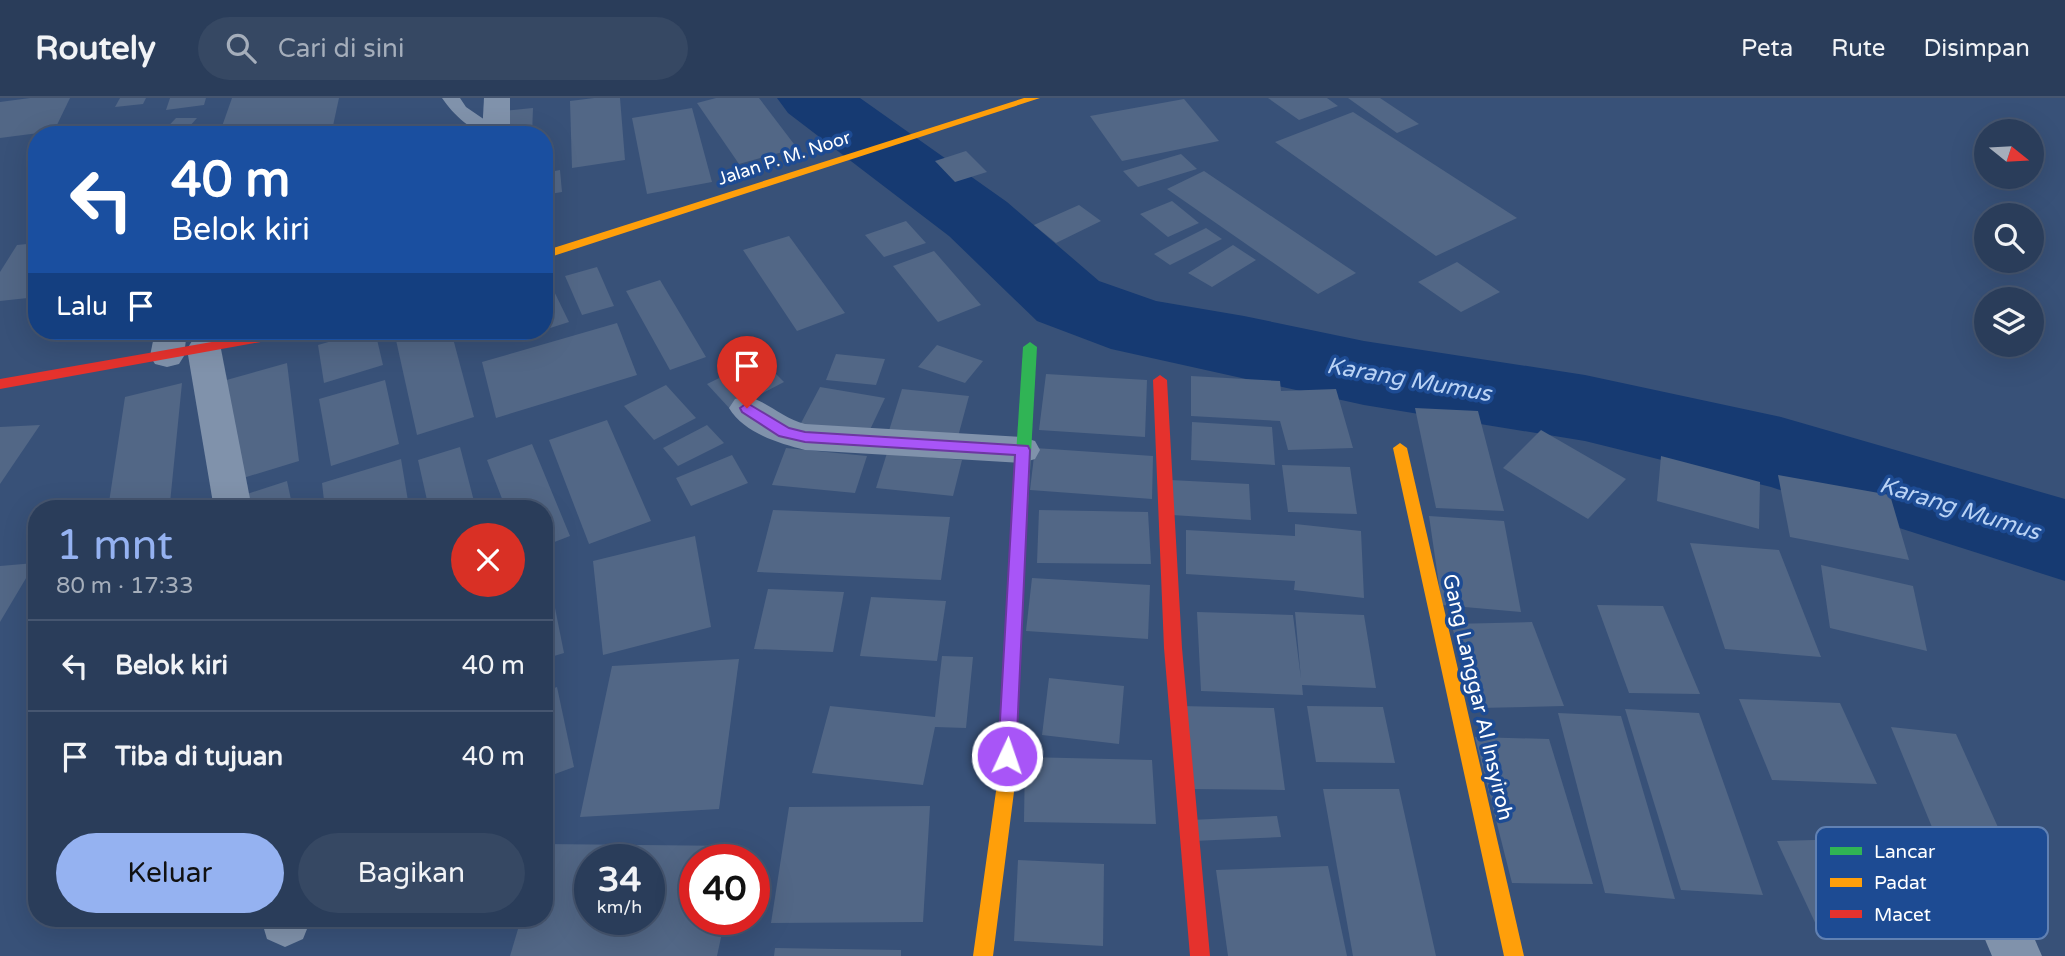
<!DOCTYPE html>
<html lang="id">
<head>
<meta charset="utf-8">
<style>
  :root { --surface:#2a3d5a; --page:#364863; --text:#f1f3f6; --muted:#a5aebb; --line:#465670; --accent:#95b2f1 }
  body { margin:0; font-family:"Varela Round",sans-serif; background:var(--page); color:var(--text); height:100vh; display:flex; flex-direction:column; font-size:26px; white-space:nowrap }
  * { box-sizing:border-box; margin:0 }
  p { font-size:23px; color:var(--muted) }
  .icon { flex:none; width:38px; height:38px; fill:none; stroke:currentColor; stroke-width:2; stroke-linecap:round; stroke-linejoin:round }
  .map { position:relative; flex:1; overflow:hidden }
  .panel { position:absolute; left:28px; top:402px; width:525px; height:427px; display:flex; flex-direction:column; background:var(--surface); border-radius:28px; box-shadow:0 7px 28px #0002,0 0 0 2px var(--line) }
  .panel>* { flex:none }
  .guide { position:absolute; left:28px; top:28px; width:525px; height:214px; border-radius:28px; box-shadow:0 7px 28px #0002,0 0 0 2px var(--line); background:#1a4fa0; color:#fff; overflow:hidden }
  .needle { width:46px; rotate:108deg }
  .controls { position:absolute; left:1974px; top:21px; display:grid; gap:14px }
  .controls a { display:grid; place-items:center; width:70px; height:70px; border-radius:50%; background:var(--surface); box-shadow:0 7px 28px #0002,0 0 0 2px var(--line); font-size:35px }
  .speed { position:absolute; left:574px; top:746px; display:flex; gap:14px; font-size:35px; font-weight:700; text-align:center }
  .speed>* { display:grid; place-content:center; width:91px; height:91px; border-radius:50%; background:var(--surface); box-shadow:0 7px 28px #0002,0 0 0 2px var(--line); line-height:1 }
  .speed small { font-size:18px; font-weight:400 }
  .speed .limit { border:10px solid #d22; background:#fff; color:#111 }
  .pin { position:absolute; display:grid; place-items:center; width:60px; height:60px; color:#fff; margin:-72px -30px; border-radius:50% 50% 50% 0; rotate:-45deg; box-shadow:0 0 7px #0007 }
  .pin .icon { rotate:45deg }
  .me { position:absolute; width:77px; margin:-38px; rotate:3deg; stroke-linejoin:round; filter:drop-shadow(0 0 5px #0008) }
  .turn { display:flex; align-items:center; gap:24px; height:147px; padding:0 28px; font-size:32px }
  .turn .icon { width:91px; height:91px; stroke-width:2.5 }
  .turn b { display:block; font-size:49px; line-height:60px }
  .then { display:flex; align-items:center; height:66px; padding:0 28px; background:#0003; gap:14px; font-size:26px }
  .round { display:grid; place-items:center; flex:none; width:74px; height:74px; border-radius:37px; background:var(--page) }
  .head { display:flex; align-items:center; justify-content:space-between; height:119px; padding:0 28px }
  h1 { font-size:42px; font-weight:600; line-height:52px; color:var(--accent) }
  .action { display:flex; gap:14px; margin-top:auto; padding:14px 28px }
  .action a { flex:1; height:80px; border-radius:42px; background:var(--accent); color:#111; font-size:28px; font-weight:600; line-height:80px; text-align:center }
  .action a+a { background:var(--page); color:var(--text) }
  ul { padding:0; list-style:none }
  li { display:flex; align-items:center; gap:21px; height:91px; padding:0 28px; border-top:2px solid var(--line) }
  li div { flex:1 }
  li b { display:block; font-size:26px }
  li em { font-style:normal }
  header { display:flex; align-items:center; gap:42px; box-sizing:border-box; height:98px; padding:0 35px; background:var(--surface); border-bottom:2px solid var(--line) }
  header strong { font-size:33px }
  nav { display:flex; gap:38px; margin-inline-start:auto; font-size:24px }
  .search { width:490px; height:63px; background:var(--page); display:flex; align-items:center; gap:18px; box-sizing:border-box; padding:0 24px; border-radius:38px; color:var(--muted); font-size:26px }
  .map>svg:first-child { display:block }
</style>
</head>
<body>
<header>
<strong>Routely</strong>
<div class="search"><svg class="icon" aria-label="search" viewBox="0 0 24 24"><circle cx="10" cy="10" r="6"/><path d="M15 15l6 6"/></svg>Cari di sini</div>
<nav><a>Peta</a><a>Rute</a><a>Disimpan</a></nav>
</header>
<div class="map">
<svg width="2065" height="858" viewBox="0 0 2065 858">
  <rect width="100%" height="100%" fill="#385178"/>
  <g fill="none" stroke-linecap="round" stroke-linejoin="round">
    <path fill="#163a72" fill-rule="evenodd" d="M 777,0 L 860,0 L 1007,104 L 1099,183 L 1156,203 L 1244,218 L 1364,243 L 1585,277 L 1781,319 L 2065,401 L 2065,483 L 1771,389 L 1585,343 L 1364,307 L 1111,251 L 1037,223 L 949,138 L 788,15 Z"/>
  </g>
  <g fill="#526786" fill-rule="evenodd">
    <path d="M 30,0 L 70,0 L 54,33 L 0,40 L 0,4 Z"/>
    <path d="M 120,0 L 146,0 L 143,6 L 115,9 Z"/>
    <path d="M 170,0 L 206,0 L 204,7 L 166,12 Z"/>
    <path d="M 232,0 L 339,0 L 331,37 L 219,37 Z"/>
    <path d="M 594,0 L 620,0 L 625,62 L 572,70 L 570,3 Z"/>
    <path d="M 716,0 L 759,0 L 797,50 L 739,66 L 697,5 Z"/>
    <path d="M 1268,0 L 1327,0 L 1338,8 L 1299,22 Z"/>
    <path d="M 1348,0 L 1380,0 L 1419,26 L 1397,35 Z"/>
    <path d="M 1184,1 L 1219,43 L 1122,63 L 1090,18 Z"/>
    <path d="M 533,10 L 532,37 L 503,37 L 504,13 Z"/>
    <path d="M 692,10 L 712,84 L 647,96 L 632,20 Z"/>
    <path d="M 1353,14 L 1517,120 L 1436,158 L 1275,44 Z"/>
    <path d="M 176,20 L 197,20 L 182,37 L 160,37 Z"/>
    <path d="M 966,53 L 987,74 L 955,84 L 935,63 Z"/>
    <path d="M 1181,56 L 1197,71 L 1138,89 L 1123,73 Z"/>
    <path d="M 560,72 L 562,94 L 544,97 L 544,75 Z"/>
    <path d="M 1204,73 L 1356,175 L 1318,196 L 1167,91 Z"/>
    <path d="M 1172,103 L 1199,125 L 1168,139 L 1140,116 Z"/>
    <path d="M 1079,107 L 1101,123 L 1056,145 L 1034,127 Z"/>
    <path d="M 906,123 L 926,145 L 884,159 L 865,137 Z"/>
    <path d="M 1206,130 L 1222,141 L 1170,167 L 1154,156 Z"/>
    <path d="M 789,138 L 845,215 L 797,233 L 743,152 Z"/>
    <path d="M 37,145 L 37,199 L 0,203 L 0,174 L 17,147 Z"/>
    <path d="M 1233,147 L 1256,162 L 1212,189 L 1188,175 Z"/>
    <path d="M 934,153 L 981,207 L 938,224 L 893,168 Z"/>
    <path d="M 1457,164 L 1500,194 L 1461,214 L 1418,184 Z"/>
    <path d="M 597,169 L 614,208 L 582,217 L 565,178 Z"/>
    <path d="M 660,182 L 706,259 L 670,272 L 626,193 Z"/>
    <path d="M 549,183 L 569,224 L 544,232 L 544,184 Z"/>
    <path d="M 617,225 L 637,277 L 496,320 L 482,264 Z"/>
    <path d="M 367,233 L 375,233 L 383,267 L 324,285 L 318,247 Z"/>
    <path d="M 394,233 L 451,233 L 474,319 L 417,337 Z"/>
    <path d="M 513,233 L 541,233 L 516,241 Z"/>
    <path d="M 937,247 L 983,263 L 965,285 L 918,269 Z"/>
    <path d="M 836,256 L 885,261 L 876,287 L 826,282 Z"/>
    <path d="M 760,260 L 784,284 L 731,312 L 707,286 Z"/>
    <path d="M 287,265 L 299,363 L 230,384 L 223,283 Z"/>
    <path d="M 1046,276 L 1147,282 L 1145,339 L 1039,332 Z"/>
    <path d="M 1191,278 L 1280,283 L 1281,293 L 1336,291 L 1353,350 L 1288,352 L 1280,323 L 1191,318 Z"/>
    <path d="M 385,282 L 399,346 L 331,368 L 319,301 Z"/>
    <path d="M 182,285 L 170,405 L 148,411 L 108,411 L 125,299 Z"/>
    <path d="M 666,287 L 696,320 L 654,342 L 624,308 Z"/>
    <path d="M 820,289 L 885,300 L 867,338 L 800,327 Z"/>
    <path d="M 902,291 L 969,298 L 956,346 L 887,339 Z"/>
    <path d="M 1415,310 L 1478,313 L 1504,413 L 1436,410 Z"/>
    <path d="M 607,322 L 651,423 L 589,446 L 549,342 Z"/>
    <path d="M 1192,324 L 1272,329 L 1275,367 L 1191,362 Z"/>
    <path d="M 40,327 L 0,386 L 0,329 Z"/>
    <path d="M 707,327 L 724,345 L 678,368 L 663,350 Z"/>
    <path d="M 1541,332 L 1626,381 L 1588,421 L 1503,370 Z"/>
    <path d="M 532,346 L 570,438 L 544,448 L 544,411 L 506,411 L 487,362 Z"/>
    <path d="M 460,349 L 476,411 L 429,411 L 418,362 Z"/>
    <path d="M 786,350 L 867,358 L 855,395 L 772,387 Z"/>
    <path d="M 1035,350 L 1153,358 L 1152,401 L 1030,392 Z"/>
    <path d="M 887,355 L 962,362 L 953,398 L 876,390 Z"/>
    <path d="M 732,357 L 748,385 L 691,408 L 676,380 Z"/>
    <path d="M 1661,358 L 1760,384 L 1759,431 L 1657,403 Z"/>
    <path d="M 401,361 L 408,403 L 380,411 L 325,411 L 322,385 Z"/>
    <path d="M 1282,367 L 1350,369 L 1357,416 L 1288,414 Z"/>
    <path d="M 1778,377 L 1890,397 L 1909,462 L 1790,439 Z"/>
    <path d="M 1170,382 L 1249,386 L 1251,422 L 1172,417 Z"/>
    <path d="M 287,383 L 293,411 L 250,411 L 247,396 Z"/>
    <path d="M 773,412 L 950,419 L 941,482 L 757,474 Z"/>
    <path d="M 1039,412 L 1148,414 L 1151,466 L 1037,465 Z"/>
    <path d="M 1429,418 L 1504,423 L 1521,514 L 1442,507 Z"/>
    <path d="M 1295,426 L 1361,433 L 1364,500 L 1294,492 L 1295,483 L 1186,476 L 1186,432 L 1295,438 Z"/>
    <path d="M 695,438 L 711,529 L 603,557 L 593,463 Z"/>
    <path d="M 1690,445 L 1779,452 L 1821,559 L 1725,551 Z"/>
    <path d="M 35,465 L 0,524 L 0,468 Z"/>
    <path d="M 544,465 L 546,465 L 564,555 L 544,561 Z"/>
    <path d="M 1821,467 L 1913,488 L 1927,553 L 1830,530 Z"/>
    <path d="M 1032,480 L 1150,487 L 1148,541 L 1026,533 Z"/>
    <path d="M 768,491 L 844,494 L 833,554 L 754,551 Z"/>
    <path d="M 871,499 L 946,503 L 937,563 L 860,558 Z"/>
    <path d="M 1597,507 L 1663,508 L 1700,596 L 1629,595 Z"/>
    <path d="M 1197,514 L 1293,517 L 1301,581 L 1295,514 L 1364,517 L 1376,590 L 1302,587 L 1303,597 L 1201,593 Z"/>
    <path d="M 1532,524 L 1564,608 L 1478,610 L 1451,526 Z"/>
    <path d="M 942,558 L 973,559 L 966,630 L 935,629 L 923,687 L 812,675 L 830,608 L 935,619 Z"/>
    <path d="M 739,561 L 719,711 L 580,719 L 612,568 Z"/>
    <path d="M 1049,580 L 1124,588 L 1119,646 L 1042,637 Z"/>
    <path d="M 557,589 L 574,669 L 544,680 L 544,594 Z"/>
    <path d="M 1739,601 L 1840,605 L 1877,686 L 1772,682 Z"/>
    <path d="M 1180,608 L 1274,610 L 1285,692 L 1187,691 Z"/>
    <path d="M 1307,608 L 1383,609 L 1395,665 L 1316,664 Z"/>
    <path d="M 1625,611 L 1699,615 L 1763,797 L 1681,792 Z"/>
    <path d="M 1558,615 L 1621,618 L 1675,801 L 1605,795 Z"/>
    <path d="M 1891,629 L 1956,636 L 2033,807 L 1961,800 Z"/>
    <path d="M 1475,639 L 1549,641 L 1593,786 L 1512,785 Z"/>
    <path d="M 1025,659 L 1152,662 L 1156,726 L 1024,724 Z"/>
    <path d="M 1323,691 L 1399,691 L 1436,858 L 1353,858 Z"/>
    <path d="M 930,708 L 923,824 L 771,825 L 789,709 Z"/>
    <path d="M 1277,718 L 1281,739 L 1193,743 L 1190,722 Z"/>
    <path d="M 1885,740 L 1934,830 L 1819,833 L 1777,743 Z"/>
    <path d="M 544,746 L 739,748 L 736,761 L 695,761 L 695,821 L 725,821 L 717,858 L 510,858 L 521,821 L 544,821 ZM 590,761 L 649,761 L 649,821 L 590,821 Z"/>
    <path d="M 1018,762 L 1104,766 L 1103,848 L 1014,843 Z"/>
    <path d="M 1328,768 L 1347,858 L 1228,858 L 1216,772 Z"/>
    <path d="M 775,850 L 901,852 L 901,858 L 774,858 Z"/>
  </g>
  <g fill="none" stroke-linecap="round" stroke-linejoin="round">
    <path fill="#8092ab" fill-rule="evenodd" d="M 442,0 L 460,0 L 466,9 L 504,35 C 480,43 455,19 442,0 Z"/>
    <g fill="#8092ab" fill-rule="evenodd">
      <path d="M 484,0 L 510,0 L 510,37 L 482,37 Z"/>
      <path d="M 155,233 L 187,233 L 184,258 L 179,266 L 167,269 L 155,266 L 150,258 Z"/>
      <path d="M 204,240 L 216,243 L 221,251 L 252,411 L 214,411 L 187,251 L 192,243 Z"/>
      <path d="M 747,298 C 768,304 784,321 805,326 L 1022,339 L 1035,343 L 1040,352 L 1035,361 L 1022,365 L 805,352 C 778,345 744,335 729,310 L 735,301 Z"/>
      <path d="M 1998,789 L 2015,796 L 2042,858 L 1992,858 L 1973,813 L 1981,796 Z"/>
      <path d="M 261,821 L 311,821 L 303,841 L 285,849 L 267,841 Z"/>
    </g>
    <path fill="#30b455" fill-rule="evenodd" d="M 1030,244 L 1037,249 L 1024,479 L 1022,484 L 1010,484 L 1008,479 L 1023,249 Z"/>
    <g fill="#ff9f0a" fill-rule="evenodd">
      <path d="M 1024,0 L 1040,0 L 544,161 L 544,153 Z"/>
      <path d="M 1400,345 L 1407,350 L 1524,858 L 1504,858 L 1393,350 Z"/>
      <path d="M 1016,473 L 1022,474 L 1024,479 L 1015,686 L 993,858 L 973,858 L 997,686 L 1008,479 L 1010,474 Z"/>
    </g>
    <g fill="#e5322d" fill-rule="evenodd">
      <path d="M 275,233 L 306,233 L 299,237 L 0,291 L 0,281 Z"/>
      <path d="M 1160,277 L 1167,282 L 1182,550 L 1210,858 L 1190,858 L 1164,550 L 1153,282 Z"/>
    </g>
  </g>
  <path fill="#a855f7" stroke="#6d37a1" stroke-width="2" d="M 747,305 L 789,330 L 805,334 L 1028,348 L 1030,352 L 1016,658 L 1014,664 L 1007,667 L 1001,664 L 998,658 L 1015,357 L 805,344 L 779,338 L 742,314 L 740,310 Z"/>
  <g text-anchor="middle" stroke-width="7" stroke-linejoin="round" paint-order="stroke">
    <g font-size="18" fill="#fff" stroke="#1d4b93">
      <text transform="translate(784 60) rotate(-18)" y="6">Jalan P. M. Noor</text>
    </g>
    <g font-size="21" fill="#fff" stroke="#1d4b93">
      <text transform="translate(1478 599) rotate(77)" y="7">Gang Langgar Al Insyiroh</text>
    </g>
    <g font-size="23" font-style="italic" fill="#bad3f5" stroke="#1d4b93">
      <text transform="translate(1409 281) rotate(10)" y="8">Karang Mumus</text>
      <text transform="translate(1960 410) rotate(17)" y="8">Karang Mumus</text>
    </g>
  </g>
  <rect x="1816" y="729" width="232" height="112" rx="10" fill="#1d4b93" stroke="#6181b3" stroke-width="2"/>
  <rect x="1830" y="749" width="32" height="8" fill="#30b455"/>
  <rect x="1830" y="780" width="32" height="9" fill="#ff9f0a"/>
  <rect x="1830" y="812" width="32" height="8" fill="#e5322d"/>
  <g font-size="19" fill="#fff">
    <text x="1874" y="760">Lancar</text>
    <text x="1874" y="791">Padat</text>
    <text x="1874" y="823">Macet</text>
  </g>
</svg>
<div class="controls">
<a><svg class="needle" viewBox="-14 -14 28 28"><path d="M0-13l5 13h-10z" fill="#e53935"/><path d="M0 13l5-13h-10z" fill="#a5aebb"/></svg></a>
<a><svg class="icon" aria-label="search" viewBox="0 0 24 24"><circle cx="10" cy="10" r="6"/><path d="M15 15l6 6"/></svg></a>
<a><svg class="icon" aria-label="layers" viewBox="0 0 24 24"><path d="M12 4l9 5-9 5-9-5zM3 14l9 5 9-5"/></svg></a>
</div>
<div class="speed"><div>34<small>km/h</small></div><div class="limit">40</div></div>
<div class="pin" style="left:747px;top:310px;background:#d93025"><svg class="icon" aria-label="arrive" viewBox="0 0 24 24"><path d="M6 21V4h12l-3 4 3 4H6"/></svg></div>
<svg class="me" style="left:1007px;top:658px" viewBox="-20 -20 40 40"><circle r="17" fill="#a855f7" stroke="#fff" stroke-width="3"/><path d="M0-11L8 9 0 5-8 9z" fill="#fff"/></svg>
<div class="guide">
<div class="turn"><svg class="icon" aria-label="left" viewBox="0 0 24 24"><path d="M17 20v-9H6M10 6l-5 5 5 5"/></svg><div><b>40 m</b>Belok kiri</div></div>
<div class="then">Lalu<svg class="icon" aria-label="arrive" viewBox="0 0 24 24"><path d="M6 21V4h12l-3 4 3 4H6"/></svg></div>
</div>
<section class="panel">
<div class="head"><div><h1>1 mnt</h1><p>80 m · 17:33</p></div><a class="round" style="background:#d93025;color:#fff"><svg class="icon" aria-label="close" viewBox="0 0 24 24"><path d="M6 6l12 12M18 6L6 18"/></svg></a></div>
<ul>
<li><svg class="icon" aria-label="left" viewBox="0 0 24 24"><path d="M17 20v-9H6M10 6l-5 5 5 5"/></svg><div><b>Belok kiri</b></div><em>40 m</em></li>
<li><svg class="icon" aria-label="arrive" viewBox="0 0 24 24"><path d="M6 21V4h12l-3 4 3 4H6"/></svg><div><b>Tiba di tujuan</b></div><em>40 m</em></li>
</ul>
<div class="action"><a>Keluar</a><a>Bagikan</a></div>
</section>
</div>
</body>
</html>
